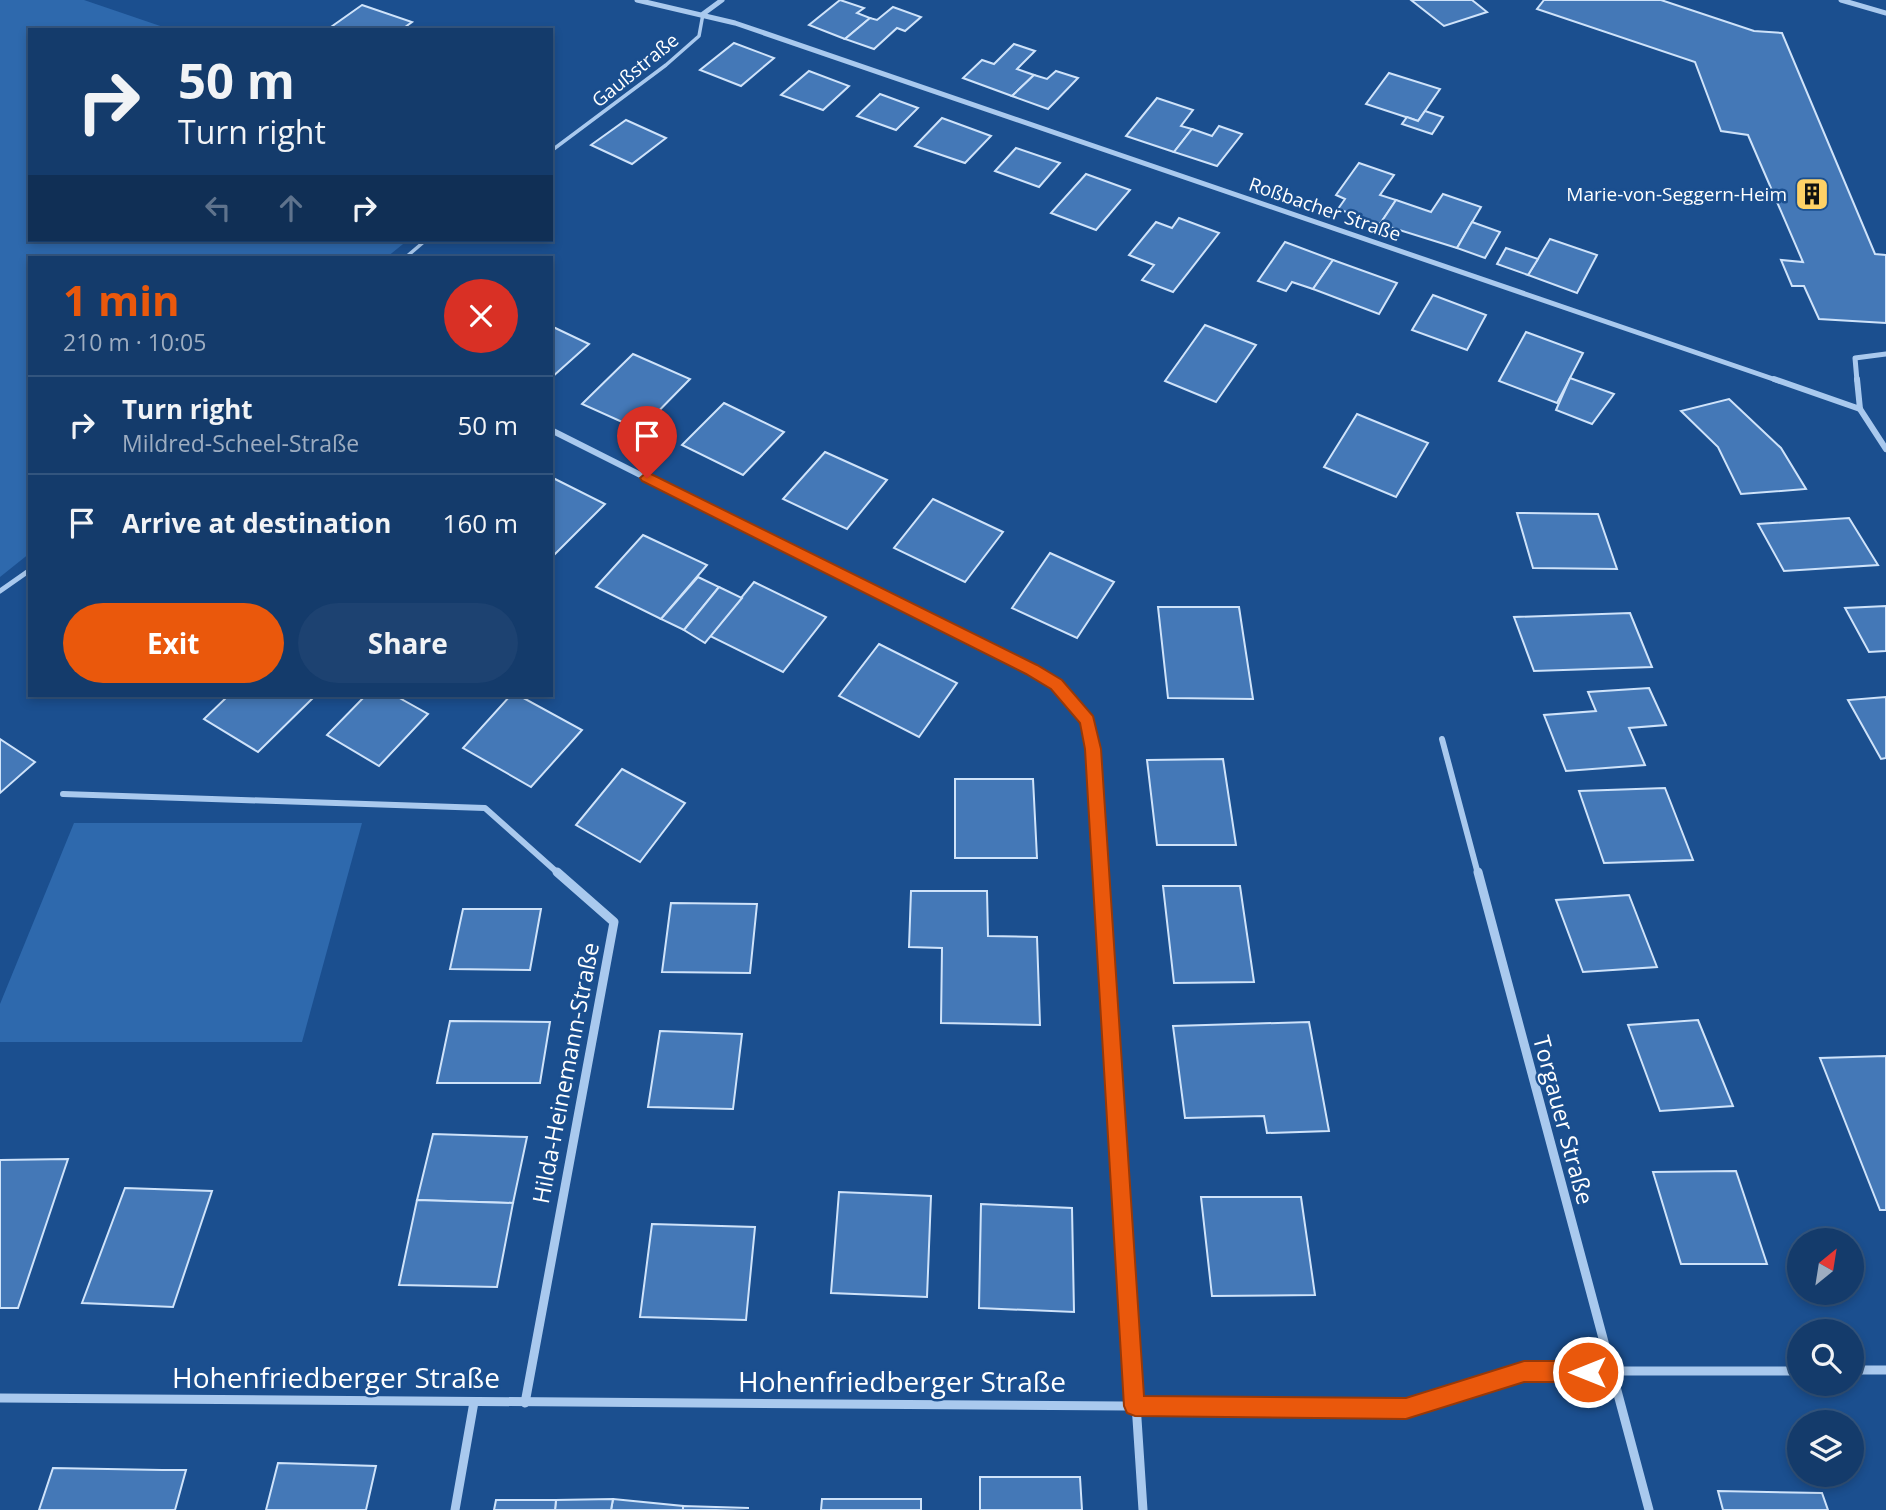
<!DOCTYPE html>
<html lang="en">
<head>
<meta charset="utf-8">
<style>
  :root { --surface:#143b6b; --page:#1d4271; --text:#f1f3f6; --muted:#9dadc1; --line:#33557e; --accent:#ea580c }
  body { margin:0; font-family:"Open Sans",sans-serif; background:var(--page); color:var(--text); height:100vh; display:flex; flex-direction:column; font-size:26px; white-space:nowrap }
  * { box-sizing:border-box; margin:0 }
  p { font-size:23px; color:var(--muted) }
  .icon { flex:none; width:38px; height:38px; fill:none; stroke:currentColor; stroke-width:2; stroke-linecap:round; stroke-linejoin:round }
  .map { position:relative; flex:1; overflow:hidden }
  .side { position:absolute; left:28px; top:256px; width:525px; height:441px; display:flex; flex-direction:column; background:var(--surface); border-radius:0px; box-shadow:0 4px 10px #0003,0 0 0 2px var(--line) }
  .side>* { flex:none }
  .guide { position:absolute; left:28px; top:28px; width:525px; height:214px; border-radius:0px; box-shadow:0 4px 10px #0003,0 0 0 2px var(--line); background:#143b6b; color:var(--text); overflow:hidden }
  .needle { width:46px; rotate:30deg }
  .fabs { position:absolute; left:1787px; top:1228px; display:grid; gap:14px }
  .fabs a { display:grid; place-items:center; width:77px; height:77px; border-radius:50%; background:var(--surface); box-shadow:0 4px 10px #0003,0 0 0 2px var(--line); font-size:35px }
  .pin { position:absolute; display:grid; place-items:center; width:60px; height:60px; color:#fff; margin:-72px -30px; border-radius:50% 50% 50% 0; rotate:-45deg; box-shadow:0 0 7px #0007 }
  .pin .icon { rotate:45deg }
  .me { position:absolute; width:77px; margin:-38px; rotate:270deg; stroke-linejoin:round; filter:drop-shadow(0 0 5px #0008) }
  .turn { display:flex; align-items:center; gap:24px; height:147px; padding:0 35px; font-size:32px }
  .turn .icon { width:91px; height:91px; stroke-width:2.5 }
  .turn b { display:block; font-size:49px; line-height:60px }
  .lanes { display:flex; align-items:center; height:66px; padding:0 35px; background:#0003; justify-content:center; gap:35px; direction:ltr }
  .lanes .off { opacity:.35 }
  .round { display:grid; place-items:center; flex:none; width:74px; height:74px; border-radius:37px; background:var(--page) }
  .headline { display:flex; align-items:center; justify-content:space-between; height:119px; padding:0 35px }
  h1 { font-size:42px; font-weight:700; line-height:52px; color:var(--accent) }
  .action { display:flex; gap:14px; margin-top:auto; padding:14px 35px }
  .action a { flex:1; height:80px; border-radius:42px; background:var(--accent); color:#fff; font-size:28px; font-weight:700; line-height:80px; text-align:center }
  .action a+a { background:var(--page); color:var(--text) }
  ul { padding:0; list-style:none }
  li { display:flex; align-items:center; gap:21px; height:98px; padding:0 35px; border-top:2px solid var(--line) }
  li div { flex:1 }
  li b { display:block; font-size:26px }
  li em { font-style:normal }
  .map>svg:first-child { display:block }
</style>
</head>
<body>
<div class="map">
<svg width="1886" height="1510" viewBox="0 0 1886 1510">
  <rect width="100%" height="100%" fill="#1b4f8f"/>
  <g fill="#2e69ad">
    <path d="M 0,0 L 84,0 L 172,30 L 30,30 L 30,240 L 408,240 L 387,257 L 30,257 L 30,553 L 0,577 Z"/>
    <path d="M 74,823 L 362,823 L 302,1042 L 0,1042 L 0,1004 Z"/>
  </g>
  <g fill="#4478b7" stroke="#cfe3fa" stroke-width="2">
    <path d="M 840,0 L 864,8 L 857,13 L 870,18 L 845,39 L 809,25 Z"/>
    <path d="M 1411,0 L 1472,0 L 1487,12 L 1444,26 Z"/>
    <path d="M 1544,0 L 1661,0 L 1754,31 L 1782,33 L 1875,254 L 1886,255 L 1886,323 L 1819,319 L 1804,286 L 1792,286 L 1781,260 L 1803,262 L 1748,135 L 1721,131 L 1695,62 L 1537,9 Z"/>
    <path d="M 362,5 L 412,22 L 401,30 L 339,30 L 331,27 Z"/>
    <path d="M 893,7 L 921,17 L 905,31 L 897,28 L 874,49 L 845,39 L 870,18 L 877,20 Z"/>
    <path d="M 734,43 L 774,58 L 741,86 L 700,70 Z"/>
    <path d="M 1014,44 L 1035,51 L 1017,69 L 1034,75 L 1012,96 L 963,78 L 982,60 L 994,64 Z"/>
    <path d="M 809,71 L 849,86 L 823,110 L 781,95 Z"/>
    <path d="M 1056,71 L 1078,78 L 1048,109 L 1012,96 L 1034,75 L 1047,79 Z"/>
    <path d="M 1389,73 L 1440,89 L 1418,121 L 1366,104 Z"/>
    <path d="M 880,94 L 918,108 L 896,130 L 857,116 Z"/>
    <path d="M 1157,98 L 1193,110 L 1181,126 L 1192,129 L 1174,152 L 1126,136 Z"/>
    <path d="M 1425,111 L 1443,117 L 1432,134 L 1402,124 L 1407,117 L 1418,121 Z"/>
    <path d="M 942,118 L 991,136 L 965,163 L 915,146 Z"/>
    <path d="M 626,120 L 666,138 L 632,164 L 591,145 Z"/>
    <path d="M 1219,126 L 1242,134 L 1217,166 L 1174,152 L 1192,129 L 1212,136 Z"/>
    <path d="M 1016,148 L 1060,163 L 1039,187 L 995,171 Z"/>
    <path d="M 1359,163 L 1394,175 L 1380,195 L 1396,200 L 1380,224 L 1338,209 L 1345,199 L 1336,195 Z"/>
    <path d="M 1086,174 L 1130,190 L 1096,230 L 1051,213 Z"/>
    <path d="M 1443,194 L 1481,207 L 1457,248 L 1380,224 L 1396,200 L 1431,212 Z"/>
    <path d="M 1179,218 L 1219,233 L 1173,292 L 1142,280 L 1154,265 L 1129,255 L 1156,222 L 1172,228 Z"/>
    <path d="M 1472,222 L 1500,232 L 1485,258 L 1457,248 Z"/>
    <path d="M 1550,239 L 1597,255 L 1577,293 L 1528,275 Z"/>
    <path d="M 1285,242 L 1333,260 L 1313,289 L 1292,282 L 1286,291 L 1258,281 Z"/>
    <path d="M 1506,248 L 1538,259 L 1528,275 L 1497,264 Z"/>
    <path d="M 1333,260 L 1397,283 L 1379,314 L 1313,289 Z"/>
    <path d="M 1433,295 L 1486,315 L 1467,350 L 1412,330 Z"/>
    <path d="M 1205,325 L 1256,345 L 1216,402 L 1165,381 Z"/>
    <path d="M 551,326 L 589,344 L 551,378 Z"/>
    <path d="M 1526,332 L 1583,353 L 1557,403 L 1499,381 Z"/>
    <path d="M 633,354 L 690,379 L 640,430 L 582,404 Z"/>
    <path d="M 1570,378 L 1614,394 L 1592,424 L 1556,410 Z"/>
    <path d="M 1729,399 L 1781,448 L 1806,489 L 1741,494 L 1718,447 L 1681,411 Z"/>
    <path d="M 724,403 L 784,432 L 743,475 L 682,445 Z"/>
    <path d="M 1357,414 L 1428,443 L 1396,497 L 1324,467 Z"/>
    <path d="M 825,452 L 887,480 L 847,529 L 783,499 Z"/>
    <path d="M 551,477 L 605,504 L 552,557 L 551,557 Z"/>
    <path d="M 933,499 L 1003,532 L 965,582 L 894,548 Z"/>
    <path d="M 1517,513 L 1598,514 L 1617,569 L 1533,568 Z"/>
    <path d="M 1849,518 L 1878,565 L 1784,571 L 1758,524 Z"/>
    <path d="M 643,535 L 707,565 L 661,619 L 596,587 Z"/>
    <path d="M 1050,553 L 1114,582 L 1077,638 L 1012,608 Z"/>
    <path d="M 698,577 L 719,587 L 684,630 L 661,619 Z"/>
    <path d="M 754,582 L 826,617 L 783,672 L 710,636 Z"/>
    <path d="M 719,587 L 742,598 L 705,643 L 684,630 Z"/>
    <path d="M 1886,606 L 1886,651 L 1869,652 L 1845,608 Z"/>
    <path d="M 1158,607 L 1239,607 L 1253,699 L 1168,698 Z"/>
    <path d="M 1630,613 L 1652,667 L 1534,671 L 1514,617 Z"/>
    <path d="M 879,644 L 957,683 L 919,737 L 839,696 Z"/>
    <path d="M 1649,688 L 1666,725 L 1629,728 L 1645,765 L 1566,771 L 1544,715 L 1596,711 L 1588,692 Z"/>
    <path d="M 229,695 L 316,695 L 258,752 L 204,719 Z"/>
    <path d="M 366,695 L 394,695 L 428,714 L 379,766 L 327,735 Z"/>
    <path d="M 511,695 L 518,695 L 582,730 L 531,787 L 463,748 Z"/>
    <path d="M 1886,697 L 1886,758 L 1881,759 L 1848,700 Z"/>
    <path d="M 0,739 L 35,762 L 0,793 Z"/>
    <path d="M 1223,759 L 1236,845 L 1157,845 L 1147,760 Z"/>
    <path d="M 622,769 L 685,803 L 640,862 L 576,825 Z"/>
    <path d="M 955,779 L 1033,779 L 1037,858 L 955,858 Z"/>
    <path d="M 1665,788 L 1693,860 L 1604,863 L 1579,791 Z"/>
    <path d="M 1163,886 L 1240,886 L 1254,982 L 1174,983 Z"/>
    <path d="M 911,891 L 987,891 L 988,936 L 1037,937 L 1040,1025 L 941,1023 L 942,948 L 909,947 Z"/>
    <path d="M 1629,895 L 1657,967 L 1583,972 L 1556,900 Z"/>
    <path d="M 671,903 L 757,904 L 750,973 L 662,972 Z"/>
    <path d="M 463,909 L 541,909 L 530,970 L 450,969 Z"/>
    <path d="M 1698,1020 L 1733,1106 L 1660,1111 L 1628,1025 Z"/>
    <path d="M 450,1021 L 550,1022 L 540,1083 L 437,1083 Z"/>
    <path d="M 1309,1022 L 1329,1131 L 1267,1133 L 1264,1116 L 1185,1118 L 1173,1026 Z"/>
    <path d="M 660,1031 L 742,1034 L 733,1109 L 648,1107 Z"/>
    <path d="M 1886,1056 L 1886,1210 L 1880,1210 L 1820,1058 Z"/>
    <path d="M 433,1134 L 527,1137 L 513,1203 L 417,1200 Z"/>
    <path d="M 68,1159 L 18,1308 L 0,1308 L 0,1160 Z"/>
    <path d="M 1736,1171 L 1767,1264 L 1681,1264 L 1653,1172 Z"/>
    <path d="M 125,1188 L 212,1191 L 173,1307 L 82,1303 Z"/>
    <path d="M 839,1192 L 931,1196 L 927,1297 L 831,1293 Z"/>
    <path d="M 1201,1197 L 1301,1197 L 1315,1295 L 1212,1296 Z"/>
    <path d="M 417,1200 L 513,1203 L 497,1287 L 399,1285 Z"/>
    <path d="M 981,1204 L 1072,1208 L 1074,1312 L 979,1308 Z"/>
    <path d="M 652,1224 L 755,1227 L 746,1320 L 640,1317 Z"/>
    <path d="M 278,1463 L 376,1466 L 366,1510 L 266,1510 Z"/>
    <path d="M 53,1468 L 162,1470 L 186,1470 L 175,1510 L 39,1510 Z"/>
    <path d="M 980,1477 L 1080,1477 L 1082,1510 L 980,1510 Z"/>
    <path d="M 1718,1491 L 1822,1493 L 1828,1510 L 1723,1510 Z"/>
    <path d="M 613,1499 L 683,1506 L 683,1510 L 611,1510 Z"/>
    <path d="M 613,1499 L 611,1510 L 555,1510 L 556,1500 Z"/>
    <path d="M 822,1499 L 921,1499 L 921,1510 L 821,1510 Z"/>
    <path d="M 496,1500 L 556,1500 L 555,1510 L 494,1510 Z"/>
    <path d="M 683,1506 L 749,1508 L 683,1510 Z"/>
  </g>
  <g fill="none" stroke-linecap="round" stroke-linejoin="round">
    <g stroke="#a9c9ee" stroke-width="3.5">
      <path d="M 551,151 L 666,65 L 699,36 L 703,14"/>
      <path d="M 406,257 L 426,240"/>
    </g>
    <path stroke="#a9c9ee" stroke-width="5" d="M 0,591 L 30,570"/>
    <g stroke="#a9c9ee" stroke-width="5">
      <path d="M 637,0 L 735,23 L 1779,381"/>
      <path d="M 1841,0 L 1886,13"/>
      <path d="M 703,14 L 722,0"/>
      <path d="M 1857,381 L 1855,358 L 1886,354"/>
    </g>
    <g stroke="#a9c9ee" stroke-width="6">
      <path d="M 1774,379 L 1860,409 L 1857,379"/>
      <path d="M 1860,409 L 1886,449"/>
      <path d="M 551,430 L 1056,684 L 1087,721 L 1093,749 L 1101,874"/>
      <path d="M 1442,739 L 1478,874"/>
      <path d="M 63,794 L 485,808 L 559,874"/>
    </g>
    <g stroke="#a9c9ee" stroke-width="9">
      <path d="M 1101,872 L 1143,1510"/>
      <path d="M 1478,872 L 1649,1510"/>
      <path d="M 1852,1370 L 1886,1370"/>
      <path d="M 0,1398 L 1406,1408 L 1523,1371 L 1799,1371"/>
      <path d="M 525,1403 L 614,922 L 557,872"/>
      <path d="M 455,1510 L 474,1402"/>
    </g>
  </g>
  <path fill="#ea580c" stroke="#983908" stroke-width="2" d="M 647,472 L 1037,665 L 1062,680 L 1093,716 L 1101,749 L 1144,1396 L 1406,1398 L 1524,1361 L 1588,1361 L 1596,1364 L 1599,1372 L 1596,1379 L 1588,1382 L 1524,1382 L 1406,1419 L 1135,1416 L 1127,1413 L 1124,1406 L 1085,749 L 1080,723 L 1051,689 L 1026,674 L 642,481 L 640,478 Z"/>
  <defs>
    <g id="building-square" transform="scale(1.75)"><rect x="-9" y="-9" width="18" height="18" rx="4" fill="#ffd166" stroke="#1b4f8f"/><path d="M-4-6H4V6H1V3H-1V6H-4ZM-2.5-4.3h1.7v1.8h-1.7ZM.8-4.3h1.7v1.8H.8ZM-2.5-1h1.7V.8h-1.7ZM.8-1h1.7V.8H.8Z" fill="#111"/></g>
  </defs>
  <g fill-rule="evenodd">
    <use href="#building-square" x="1812" y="194"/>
  </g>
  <g text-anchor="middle" stroke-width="5" stroke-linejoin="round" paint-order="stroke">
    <g font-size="19" fill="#fff" stroke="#1b4f8f">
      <text transform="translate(635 70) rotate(-39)" y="7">Gaußstraße</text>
      <text transform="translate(1325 209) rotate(19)" y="7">Roßbacher Straße</text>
    </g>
    <g font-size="19" fill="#fff" stroke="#1b4f8f" text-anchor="end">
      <text x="1787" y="201">Marie-von-Seggern-Heim</text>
    </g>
    <g font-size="23" fill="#fff" stroke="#1b4f8f">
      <text transform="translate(566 1073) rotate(-79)" y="8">Hilda-Heinemann-Straße</text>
      <text transform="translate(1563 1120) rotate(75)" y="8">Torgauer Straße</text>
    </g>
    <g font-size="28" fill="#fff" stroke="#1b4f8f">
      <text x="336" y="1388">Hohenfriedberger Straße</text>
      <text x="902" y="1392">Hohenfriedberger Straße</text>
    </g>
  </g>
</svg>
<div class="fabs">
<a><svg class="needle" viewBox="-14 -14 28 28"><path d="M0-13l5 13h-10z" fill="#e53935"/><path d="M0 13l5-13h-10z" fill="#9dadc1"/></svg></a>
<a><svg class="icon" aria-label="search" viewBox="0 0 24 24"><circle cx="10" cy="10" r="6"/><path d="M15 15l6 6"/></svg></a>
<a><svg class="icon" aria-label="layers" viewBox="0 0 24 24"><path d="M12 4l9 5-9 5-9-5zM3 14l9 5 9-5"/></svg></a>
</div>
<div class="pin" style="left:647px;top:478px;background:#d93025"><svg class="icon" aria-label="arrive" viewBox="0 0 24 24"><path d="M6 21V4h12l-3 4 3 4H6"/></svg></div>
<svg class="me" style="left:1588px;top:1372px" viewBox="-20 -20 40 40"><circle r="17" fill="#ea580c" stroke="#fff" stroke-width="3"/><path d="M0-11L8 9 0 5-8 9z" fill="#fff"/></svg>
<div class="guide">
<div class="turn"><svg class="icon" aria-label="right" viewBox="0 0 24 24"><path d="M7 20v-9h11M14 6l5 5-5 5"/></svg><div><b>50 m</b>Turn right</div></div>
<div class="lanes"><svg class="icon off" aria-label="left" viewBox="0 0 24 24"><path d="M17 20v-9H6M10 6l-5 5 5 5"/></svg><svg class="icon off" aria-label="ahead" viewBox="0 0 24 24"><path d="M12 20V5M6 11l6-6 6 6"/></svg><svg class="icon" aria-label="right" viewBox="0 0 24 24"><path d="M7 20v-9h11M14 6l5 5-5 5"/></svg></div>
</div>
<section class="side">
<div class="headline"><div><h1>1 min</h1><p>210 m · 10:05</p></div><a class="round" style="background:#d93025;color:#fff"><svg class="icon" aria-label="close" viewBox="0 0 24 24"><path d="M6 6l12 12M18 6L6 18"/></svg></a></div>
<ul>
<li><svg class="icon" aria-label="right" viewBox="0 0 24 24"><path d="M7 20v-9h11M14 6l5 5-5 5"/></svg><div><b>Turn right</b><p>Mildred-Scheel-Straße</p></div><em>50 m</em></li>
<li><svg class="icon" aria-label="arrive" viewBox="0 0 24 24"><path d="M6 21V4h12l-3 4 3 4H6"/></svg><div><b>Arrive at destination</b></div><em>160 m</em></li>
</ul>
<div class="action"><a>Exit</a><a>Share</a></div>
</section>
</div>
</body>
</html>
